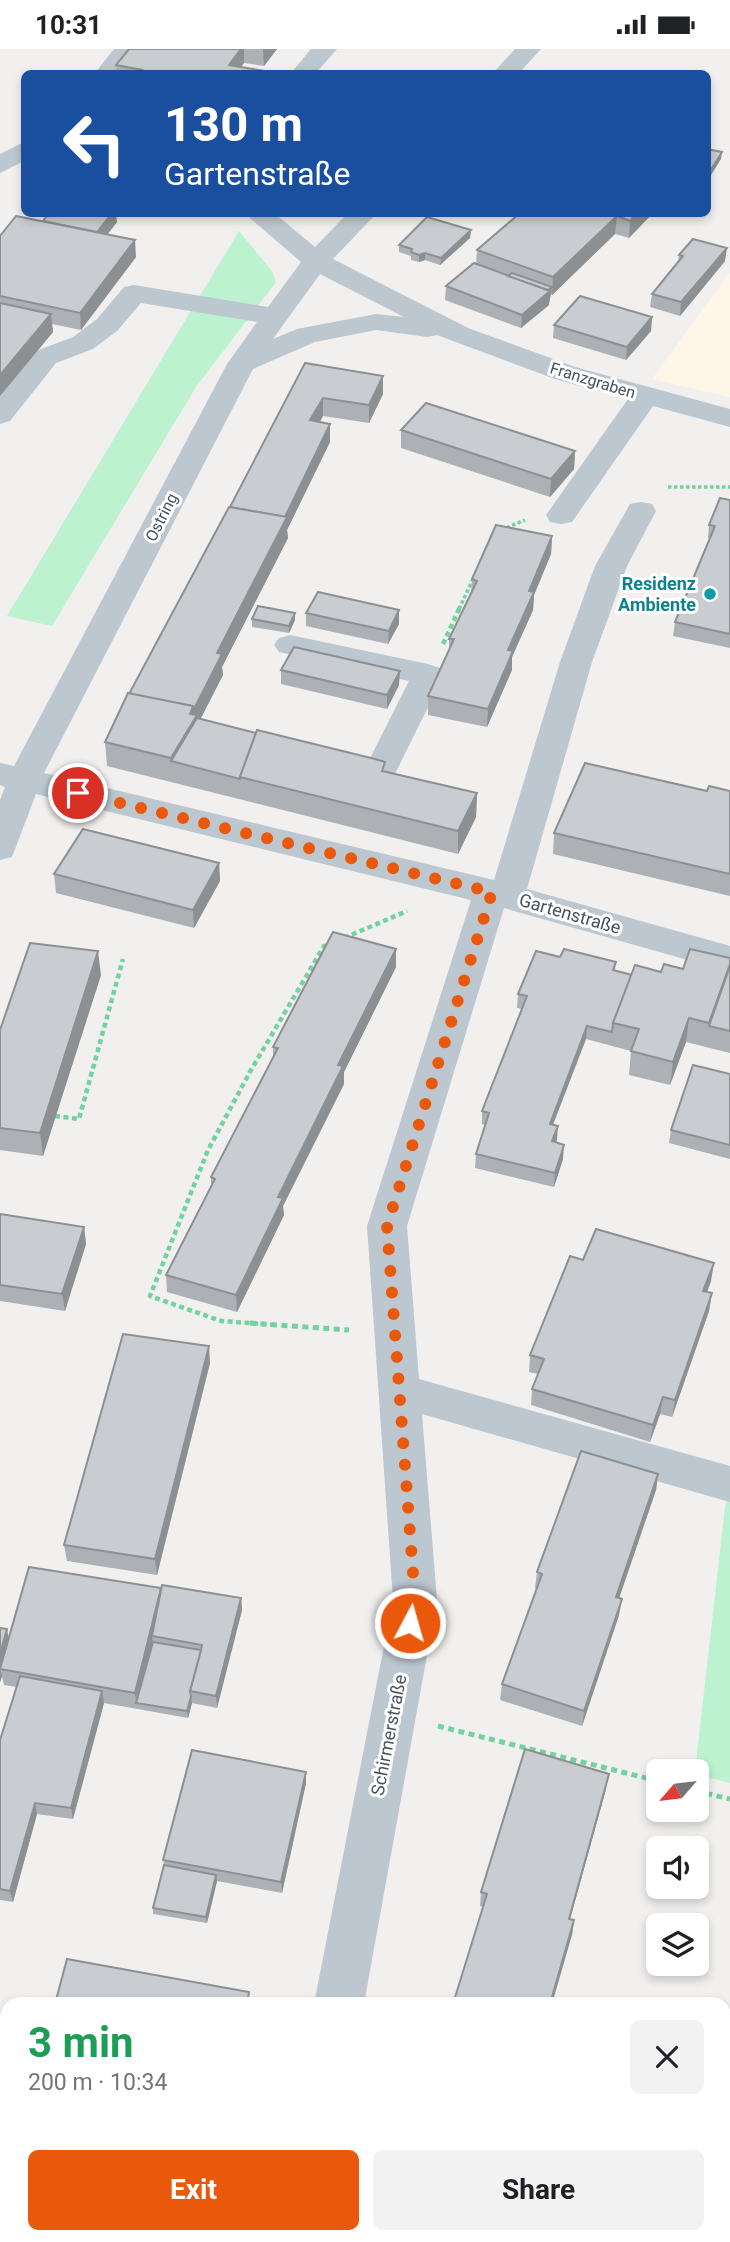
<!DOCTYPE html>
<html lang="en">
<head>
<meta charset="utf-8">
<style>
  :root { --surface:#fff; --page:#f2f2f2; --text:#202124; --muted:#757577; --accent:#ea580c }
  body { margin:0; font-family:Roboto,sans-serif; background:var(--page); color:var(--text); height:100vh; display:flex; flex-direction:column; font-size:26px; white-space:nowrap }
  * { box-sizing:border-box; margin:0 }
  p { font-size:23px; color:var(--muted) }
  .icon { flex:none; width:38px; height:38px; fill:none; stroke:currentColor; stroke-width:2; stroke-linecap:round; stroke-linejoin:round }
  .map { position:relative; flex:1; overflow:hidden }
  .sheet { position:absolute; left:0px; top:1948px; width:732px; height:247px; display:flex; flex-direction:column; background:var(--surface); border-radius:21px 21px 0 0; box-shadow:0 4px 10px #0003 }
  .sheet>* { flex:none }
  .top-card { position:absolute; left:21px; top:21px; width:690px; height:147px; border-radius:10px; box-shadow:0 4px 10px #0003; background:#1a4fa0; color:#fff; overflow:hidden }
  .needle { width:46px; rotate:242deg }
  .tools { position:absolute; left:646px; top:1710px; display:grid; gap:14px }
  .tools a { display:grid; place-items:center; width:63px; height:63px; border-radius:10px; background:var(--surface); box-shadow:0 4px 10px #0003; font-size:35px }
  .pin { position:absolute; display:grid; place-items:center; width:60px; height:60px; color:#fff; margin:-30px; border:4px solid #fff; border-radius:50%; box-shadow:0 2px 7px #0007 }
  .me { position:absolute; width:77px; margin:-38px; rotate:6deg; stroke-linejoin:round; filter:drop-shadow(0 0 5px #0008) }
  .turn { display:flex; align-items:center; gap:24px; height:147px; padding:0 28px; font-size:32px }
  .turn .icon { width:91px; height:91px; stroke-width:2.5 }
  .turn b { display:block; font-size:49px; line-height:60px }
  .round { display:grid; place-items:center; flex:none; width:74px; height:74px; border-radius:10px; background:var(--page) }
  .head { display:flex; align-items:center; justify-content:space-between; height:119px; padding:0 28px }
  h1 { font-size:42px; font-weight:700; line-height:52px; color:#1e9e55 }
  .action { display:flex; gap:14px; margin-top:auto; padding:14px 28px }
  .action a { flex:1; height:80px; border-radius:10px; background:var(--accent); color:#fff; font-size:28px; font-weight:700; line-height:80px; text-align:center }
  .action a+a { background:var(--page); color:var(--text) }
  .status { display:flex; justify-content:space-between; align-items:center; height:49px; padding:0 35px; background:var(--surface); direction:ltr }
  .status svg { height:19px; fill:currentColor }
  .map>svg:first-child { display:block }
</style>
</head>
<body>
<div class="status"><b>10:31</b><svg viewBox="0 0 49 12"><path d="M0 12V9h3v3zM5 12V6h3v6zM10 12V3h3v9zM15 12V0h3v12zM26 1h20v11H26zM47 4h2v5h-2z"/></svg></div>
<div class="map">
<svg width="730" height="2193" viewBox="0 0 730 2193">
  <rect width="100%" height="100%" fill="#f2efef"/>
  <path fill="#fdf6e8" d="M 730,223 L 730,348 L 652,330 Z"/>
  <g fill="#bcf2cf">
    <path d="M 239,182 L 272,222 L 276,233 L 196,338 L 52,577 L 7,567 Z"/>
    <path d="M 726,1450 L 730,1451 L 730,1734 L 697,1726 L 695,1722 Z"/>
  </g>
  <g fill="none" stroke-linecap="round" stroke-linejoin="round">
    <g stroke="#72d2a0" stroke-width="3.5" stroke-dasharray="3.5 2.5" stroke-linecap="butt">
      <path d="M 668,438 L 730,438"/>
      <path d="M 501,481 L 525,471"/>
      <path d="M 459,560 L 473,530"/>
    </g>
    <g stroke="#72d2a0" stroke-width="4.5" stroke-dasharray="5 3.5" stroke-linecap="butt">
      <path d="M 443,595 L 460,558"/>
      <path d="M 344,889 L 407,862"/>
      <path d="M 55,1067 L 79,1070 L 123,910"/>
      <path d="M 275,1276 L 221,1272 L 150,1247 L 208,1101 L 251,1021 L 324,897 L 330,895"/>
    </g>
    <g stroke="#72d2a0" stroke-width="5" stroke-dasharray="6 4.5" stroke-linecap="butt">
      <path d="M 250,1274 L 349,1281"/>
      <path d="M 438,1677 L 658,1732"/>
      <path d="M 696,1742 L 730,1750"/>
    </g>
    <g fill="#bcc7cf" fill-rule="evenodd">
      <path d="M 114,0 L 139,0 L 120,24 L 95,24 Z"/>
      <path d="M 311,0 L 337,0 L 316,24 L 291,24 Z"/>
      <path d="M 515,0 L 541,0 L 519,24 L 493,24 Z"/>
      <path d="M 24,93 L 24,112 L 0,124 L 0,105 Z"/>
      <path d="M 244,164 L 274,164 L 315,198 L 348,164 L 377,164 L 333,210 L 468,279 L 575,318 L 730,360 L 730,378 L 653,357 L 572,473 L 561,475 L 550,473 L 546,466 L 628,350 L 555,330 L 437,286 L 427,288 L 376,281 L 315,293 L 253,320 L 44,724 L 494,831 L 560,613 L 595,517 L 630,455 L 641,453 L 652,455 L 656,462 L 627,517 L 592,613 L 527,840 L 730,897 L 730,923 L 504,859 L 407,1177 L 419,1330 L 730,1417 L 730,1453 L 422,1365 L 437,1551 L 364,1955 L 314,1955 L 393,1551 L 367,1177 L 471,851 L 36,745 L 12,808 L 0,811 L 0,751 L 5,738 L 0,736 L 0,714 L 14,717 L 227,315 L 257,273 L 141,254 L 117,282 L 93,300 L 56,314 L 10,372 L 0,375 L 0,347 L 36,302 L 73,288 L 97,270 L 124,238 L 134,236 L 268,258 L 301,213 ZM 320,225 L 404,268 L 376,265 L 297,280 L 273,290 Z"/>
      <path d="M 290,586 L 428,615 L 440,619 L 444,626 L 387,741 L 375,744 L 363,741 L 358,733 L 409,632 L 279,603 L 274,596 L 279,589 Z"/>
      <path d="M 270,2188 L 322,2188 L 321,2193 L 269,2193 Z"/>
    </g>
  </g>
  <g fill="#adb0b5">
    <path d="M 129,0 L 277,0 L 264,17 L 244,14 L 241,18 L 270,23 L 270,24 L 117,24 L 116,16 Z"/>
    <path d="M 520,164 L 653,164 L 629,189 L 615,185 L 552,246 L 551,246 L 549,247 L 549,256 L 521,279 L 445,251 L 446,237 L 476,215 L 477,201 Z"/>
    <path d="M 43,172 L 117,173 L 108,185 L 136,208 L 81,281 L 52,275 L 53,283 L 0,347 L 0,187 Z"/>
    <path d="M 471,181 L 470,189 L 440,216 L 425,211 L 419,213 L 411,211 L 411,207 L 399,203 L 399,196 Z"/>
    <path d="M 679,206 L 725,212 L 680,267 L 650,258 L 652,245 L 678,213 Z"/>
    <path d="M 652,268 L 651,282 L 626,311 L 553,289 L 554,276 Z"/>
    <path d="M 305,314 L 383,327 L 383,345 L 369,374 L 323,367 L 320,373 L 330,393 L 287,481 L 288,489 L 222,618 L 223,626 L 200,670 L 385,722 L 477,744 L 476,768 L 458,805 L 107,717 L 105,693 L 129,645 L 230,458 Z"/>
    <path d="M 401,381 L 575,402 L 574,420 L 550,448 L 401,399 Z"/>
    <path d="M 730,451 L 730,599 L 673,587 L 675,573 L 710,490 L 708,489 L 709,476 Z"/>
    <path d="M 552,487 L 551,505 L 534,546 L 533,561 L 512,608 L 512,621 L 487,678 L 428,666 L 428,647 L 449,603 L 449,590 L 471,544 L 472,530 Z"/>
    <path d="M 399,561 L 399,575 L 388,595 L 306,577 L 306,564 Z"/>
    <path d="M 295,564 L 295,571 L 289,584 L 252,578 L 252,570 Z"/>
    <path d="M 281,621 L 399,636 L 387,660 L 281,635 Z"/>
    <path d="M 707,742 L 730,742 L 730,847 L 553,805 L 554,784 Z"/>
    <path d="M 219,814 L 220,832 L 194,879 L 56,844 L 54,825 Z"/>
    <path d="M 396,900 L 396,918 L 344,1023 L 344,1035 L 283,1157 L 284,1166 L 237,1263 L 167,1243 L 166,1226 L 211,1136 L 211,1128 L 273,1009 L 273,998 Z"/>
    <path d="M 560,908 L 616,913 L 615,922 L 632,926 L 683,920 L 730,909 L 730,1004 L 686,993 L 670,1036 L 629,1026 L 631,1002 L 586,990 L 553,1076 L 558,1077 L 555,1094 L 563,1110 L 554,1138 L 475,1119 L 476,1105 L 485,1076 L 482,1075 L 482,1062 L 522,960 L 517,959 L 518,945 Z"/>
    <path d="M 101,926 L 43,1107 L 0,1101 L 0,981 Z"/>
    <path d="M 730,1025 L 730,1110 L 669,1094 L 671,1081 Z"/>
    <path d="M 0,1165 L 84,1178 L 86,1195 L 65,1262 L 0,1252 Z"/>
    <path d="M 583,1211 L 711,1232 L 707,1243 L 712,1244 L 709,1262 L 672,1368 L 660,1365 L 650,1393 L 531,1356 L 532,1340 L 538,1325 L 529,1323 L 530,1306 Z"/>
    <path d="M 210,1314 L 157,1526 L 67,1512 L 64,1496 Z"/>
    <path d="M 658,1425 L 656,1441 L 619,1549 L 619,1566 L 582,1677 L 500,1651 L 502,1635 L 537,1540 L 535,1539 L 537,1523 Z"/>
    <path d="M 161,1539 L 241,1549 L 242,1561 L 217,1659 L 192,1654 L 188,1669 L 104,1654 L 73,1770 L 37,1765 L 13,1853 L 0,1851 L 0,1691 L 16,1638 L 4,1636 L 2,1627 L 0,1633 L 0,1579 L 9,1589 Z"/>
    <path d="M 306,1734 L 282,1844 L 217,1832 L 207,1874 L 153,1865 L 153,1859 L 164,1816 L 163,1811 Z"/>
    <path d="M 606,1740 L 570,1870 L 574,1871 L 572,1886 L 480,1857 L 481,1843 Z"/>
  </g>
  <g fill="#8d9093">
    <path d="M 241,0 L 244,0 L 244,14 L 236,24 L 229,16 Z"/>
    <path d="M 263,0 L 277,0 L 264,17 Z"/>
    <path d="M 722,103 L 721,110 L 708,131 L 709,124 Z"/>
    <path d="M 112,164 L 116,164 L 117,173 L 97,198 L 96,185 Z"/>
    <path d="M 637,164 L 653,164 L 629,189 L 630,172 Z"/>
    <path d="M 617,167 L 615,185 L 552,246 L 553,228 Z"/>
    <path d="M 471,181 L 470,189 L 440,216 L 441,209 Z"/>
    <path d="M 135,191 L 136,208 L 81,281 L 80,264 Z"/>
    <path d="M 727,199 L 725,212 L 680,267 L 681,253 Z"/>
    <path d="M 425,204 L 425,211 L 419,213 L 419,206 Z"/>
    <path d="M 552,238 L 549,256 L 521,279 L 522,266 Z"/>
    <path d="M 51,265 L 53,283 L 0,347 L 0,326 Z"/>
    <path d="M 652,268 L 651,282 L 626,311 L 627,298 Z"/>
    <path d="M 383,327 L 383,345 L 369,374 L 369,356 Z"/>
    <path d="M 323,349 L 323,367 L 310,389 L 310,371 Z"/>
    <path d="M 330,375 L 330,393 L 287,481 L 288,489 L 222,618 L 223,626 L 198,675 L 171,712 L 171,709 L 190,665 L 217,604 Z"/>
    <path d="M 575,402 L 574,420 L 550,448 L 551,430 Z"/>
    <path d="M 552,487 L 551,505 L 534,546 L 533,561 L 512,608 L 512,621 L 487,678 L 488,660 L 529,542 Z"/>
    <path d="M 399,561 L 399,575 L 388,595 L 389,582 Z"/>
    <path d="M 295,564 L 295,571 L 289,584 L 289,577 Z"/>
    <path d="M 400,622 L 399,636 L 387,660 L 387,646 Z"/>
    <path d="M 477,744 L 476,768 L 458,805 L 458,782 Z"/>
    <path d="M 219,814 L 220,832 L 194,879 L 193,861 Z"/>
    <path d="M 396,900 L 396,918 L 344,1023 L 344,1035 L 283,1157 L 284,1166 L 237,1263 L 236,1246 L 278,1148 L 338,1016 Z"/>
    <path d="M 98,902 L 101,926 L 43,1107 L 40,1084 Z"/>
    <path d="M 689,969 L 686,993 L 670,1036 L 673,1013 Z"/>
    <path d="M 587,977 L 586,990 L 548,1088 L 550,1075 Z"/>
    <path d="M 558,1077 L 557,1091 L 551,1106 L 552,1092 Z"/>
    <path d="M 564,1096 L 563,1110 L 554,1138 L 555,1124 Z"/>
    <path d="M 84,1178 L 86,1195 L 65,1262 L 62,1245 Z"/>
    <path d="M 714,1214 L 711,1232 L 701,1259 L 703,1242 Z"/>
    <path d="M 712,1244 L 709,1262 L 672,1368 L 675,1351 Z"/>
    <path d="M 209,1297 L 210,1314 L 157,1526 L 155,1510 Z"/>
    <path d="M 663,1348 L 660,1365 L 650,1393 L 653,1376 Z"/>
    <path d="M 658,1425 L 656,1441 L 614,1564 L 616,1548 Z"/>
    <path d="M 161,1539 L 152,1587 L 153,1595 L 136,1654 L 135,1644 Z"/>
    <path d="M 241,1549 L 242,1561 L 217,1659 L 216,1647 Z"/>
    <path d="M 622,1550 L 619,1566 L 582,1677 L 584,1662 Z"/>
    <path d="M 7,1580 L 10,1596 L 0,1620 L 2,1627 L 0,1633 L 0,1605 Z"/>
    <path d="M 102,1642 L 104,1654 L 73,1770 L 71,1759 Z"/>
    <path d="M 191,1648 L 192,1654 L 188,1669 L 187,1662 Z"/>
    <path d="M 306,1723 L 306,1734 L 282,1844 L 281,1833 Z"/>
    <path d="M 609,1725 L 606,1740 L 566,1884 L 569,1870 Z"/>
    <path d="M 35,1754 L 37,1765 L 13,1853 L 10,1842 Z"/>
    <path d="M 216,1826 L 217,1832 L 207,1874 L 206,1868 Z"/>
    <path d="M 574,1871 L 572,1886 L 552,1955 L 550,1955 Z"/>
    <path d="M 191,2188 L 197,2188 L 195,2193 L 190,2193 Z"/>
  </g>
  <g fill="#c9cdd2" stroke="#8d9093" stroke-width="2">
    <path d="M 129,0 L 241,0 L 229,16 L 270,23 L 269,24 L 139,24 L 142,21 L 116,16 Z"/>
    <path d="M 707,100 L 722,103 L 709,124 L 707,124 Z"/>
    <path d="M 49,164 L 112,164 L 97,183 L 43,172 Z"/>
    <path d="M 520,164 L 637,164 L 630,172 L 617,167 L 553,228 L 477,201 Z"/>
    <path d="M 16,167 L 135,191 L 80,264 L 0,247 L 0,187 Z"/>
    <path d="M 427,168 L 471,181 L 441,209 L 425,204 L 419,206 L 411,203 L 412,200 L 399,196 Z"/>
    <path d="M 693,190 L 727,199 L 681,253 L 652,245 L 683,207 L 679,206 Z"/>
    <path d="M 474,214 L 550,242 L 522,266 L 446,237 Z"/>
    <path d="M 512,224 L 552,238 L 548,241 L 508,227 Z"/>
    <path d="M 580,247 L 652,268 L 627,298 L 554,276 Z"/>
    <path d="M 0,254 L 51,265 L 0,326 Z"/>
    <path d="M 305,314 L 383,327 L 369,356 L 323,349 L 310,371 L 330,375 L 285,468 L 230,458 Z"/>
    <path d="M 426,354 L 575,402 L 551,430 L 401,381 Z"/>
    <path d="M 720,449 L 730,451 L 730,585 L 675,573 L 715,477 L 709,476 Z"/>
    <path d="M 229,458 L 287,468 L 217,604 L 222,605 L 194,660 L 193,657 L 129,645 Z"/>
    <path d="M 496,476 L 552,487 L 529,542 L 534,543 L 508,601 L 513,602 L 488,660 L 428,647 L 454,590 L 449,590 L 477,532 L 472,530 Z"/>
    <path d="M 318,543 L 399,561 L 389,582 L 306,564 Z"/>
    <path d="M 258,557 L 295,564 L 289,577 L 252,570 Z"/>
    <path d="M 294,598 L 400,622 L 387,646 L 281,621 Z"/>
    <path d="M 128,644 L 193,657 L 190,665 L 197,666 L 171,709 L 105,693 Z"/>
    <path d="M 197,669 L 256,684 L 240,728 L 240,730 L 171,712 Z"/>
    <path d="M 257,681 L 375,710 L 385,713 L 382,722 L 477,744 L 458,782 L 240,728 Z"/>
    <path d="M 585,714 L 707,742 L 709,737 L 730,742 L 730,825 L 554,784 Z"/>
    <path d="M 83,780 L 219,814 L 193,861 L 54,825 Z"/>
    <path d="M 333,883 L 396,900 L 338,1016 L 343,1017 L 278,1148 L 283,1149 L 236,1246 L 166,1226 L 215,1130 L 211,1128 L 278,999 L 273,998 Z"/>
    <path d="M 30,894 L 98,902 L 40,1084 L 0,1079 L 0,981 Z"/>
    <path d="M 564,900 L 616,913 L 613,921 L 632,926 L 613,974 L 612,983 L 587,977 L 550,1075 L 558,1077 L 552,1092 L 564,1096 L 555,1124 L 476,1105 L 489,1064 L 482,1062 L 527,947 L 518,945 L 536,902 L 560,908 Z"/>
    <path d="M 690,900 L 730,909 L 730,915 L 709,974 L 689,969 L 673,1013 L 631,1002 L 639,980 L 613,974 L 635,916 L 661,923 L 664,915 L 683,920 Z"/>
    <path d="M 730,917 L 730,982 L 709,977 Z"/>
    <path d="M 693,1016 L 730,1025 L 730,1096 L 671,1081 Z"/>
    <path d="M 0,1165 L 84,1178 L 62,1245 L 0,1236 Z"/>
    <path d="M 596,1180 L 714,1214 L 703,1242 L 712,1244 L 675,1351 L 663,1348 L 653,1376 L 532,1340 L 544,1310 L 530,1306 L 570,1207 L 583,1211 Z"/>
    <path d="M 123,1285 L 209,1297 L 155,1510 L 64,1496 Z"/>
    <path d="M 581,1402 L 658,1425 L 616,1548 L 622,1550 L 584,1662 L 502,1635 L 542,1525 L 537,1523 Z"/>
    <path d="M 29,1518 L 161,1539 L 135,1644 L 0,1620 Z"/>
    <path d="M 162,1536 L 241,1549 L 216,1647 L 190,1642 L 202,1596 L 152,1587 Z"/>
    <path d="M 0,1579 L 7,1580 L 0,1605 Z"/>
    <path d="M 153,1593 L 201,1601 L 190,1642 L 191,1648 L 187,1662 L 136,1654 Z"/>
    <path d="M 20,1627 L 102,1642 L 71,1759 L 35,1754 L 10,1842 L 0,1840 L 0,1691 Z"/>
    <path d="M 525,1700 L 609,1725 L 569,1870 L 574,1871 L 550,1955 L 453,1955 L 487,1845 L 481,1843 Z"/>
    <path d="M 192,1701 L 306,1723 L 281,1833 L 163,1811 Z"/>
    <path d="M 164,1816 L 216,1826 L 206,1868 L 153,1859 Z"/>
    <path d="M 67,1910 L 249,1943 L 247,1955 L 55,1955 Z"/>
    <path d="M 0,2135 L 7,2138 L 7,2152 L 0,2171 Z"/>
    <path d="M 7,2155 L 7,2188 L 87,2188 L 90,2189 L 90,2188 L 191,2188 L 190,2193 L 0,2193 L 0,2173 Z"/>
  </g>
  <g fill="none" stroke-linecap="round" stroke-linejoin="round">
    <path stroke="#ea580c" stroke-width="12" stroke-dasharray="0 21.6" d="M 78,744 L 492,843 L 387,1177 L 415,1551 L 410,1574"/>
  </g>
  <circle fill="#0f9aa8" stroke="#fff" stroke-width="2.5" cx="710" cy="545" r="7"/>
  <g text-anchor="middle" stroke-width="6" stroke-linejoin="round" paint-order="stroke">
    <g font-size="16" fill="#46545e" stroke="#fff">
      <text transform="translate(593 331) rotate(17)" y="6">Franzgraben</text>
      <text transform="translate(161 468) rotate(-63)" y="6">Ostring</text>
    </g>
    <g font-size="18" font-weight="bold" fill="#0d838f" stroke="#fff" text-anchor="end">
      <text x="696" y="541">Residenz<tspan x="696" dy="21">Ambiente</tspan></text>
    </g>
    <g font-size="18" fill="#46545e" stroke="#fff">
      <text transform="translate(570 865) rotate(16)" y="6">Gartenstraße</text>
      <text transform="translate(389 1686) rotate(-79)" y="6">Schirmerstraße</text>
    </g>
  </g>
</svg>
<div class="tools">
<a><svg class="needle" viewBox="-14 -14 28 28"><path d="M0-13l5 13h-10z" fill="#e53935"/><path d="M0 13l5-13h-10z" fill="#757577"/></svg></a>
<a><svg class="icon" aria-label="sound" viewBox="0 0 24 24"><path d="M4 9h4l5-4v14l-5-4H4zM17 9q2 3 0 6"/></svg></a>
<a><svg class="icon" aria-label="layers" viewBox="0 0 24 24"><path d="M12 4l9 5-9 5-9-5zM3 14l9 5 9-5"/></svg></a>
</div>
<div class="pin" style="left:78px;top:744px;background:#d93025"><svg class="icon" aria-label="arrive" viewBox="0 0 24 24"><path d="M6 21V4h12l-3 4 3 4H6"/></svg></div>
<svg class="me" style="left:410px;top:1574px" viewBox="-20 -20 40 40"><circle r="17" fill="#ea580c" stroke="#fff" stroke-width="3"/><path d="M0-11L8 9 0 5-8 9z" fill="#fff"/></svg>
<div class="top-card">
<div class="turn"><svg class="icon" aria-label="left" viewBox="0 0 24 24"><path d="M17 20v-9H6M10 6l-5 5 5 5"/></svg><div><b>130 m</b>Gartenstraße</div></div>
</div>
<section class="sheet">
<div class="head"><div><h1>3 min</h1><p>200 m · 10:34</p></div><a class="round"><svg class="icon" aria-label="close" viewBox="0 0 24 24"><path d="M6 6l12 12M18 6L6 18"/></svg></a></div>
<div class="action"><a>Exit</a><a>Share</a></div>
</section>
</div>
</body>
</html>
